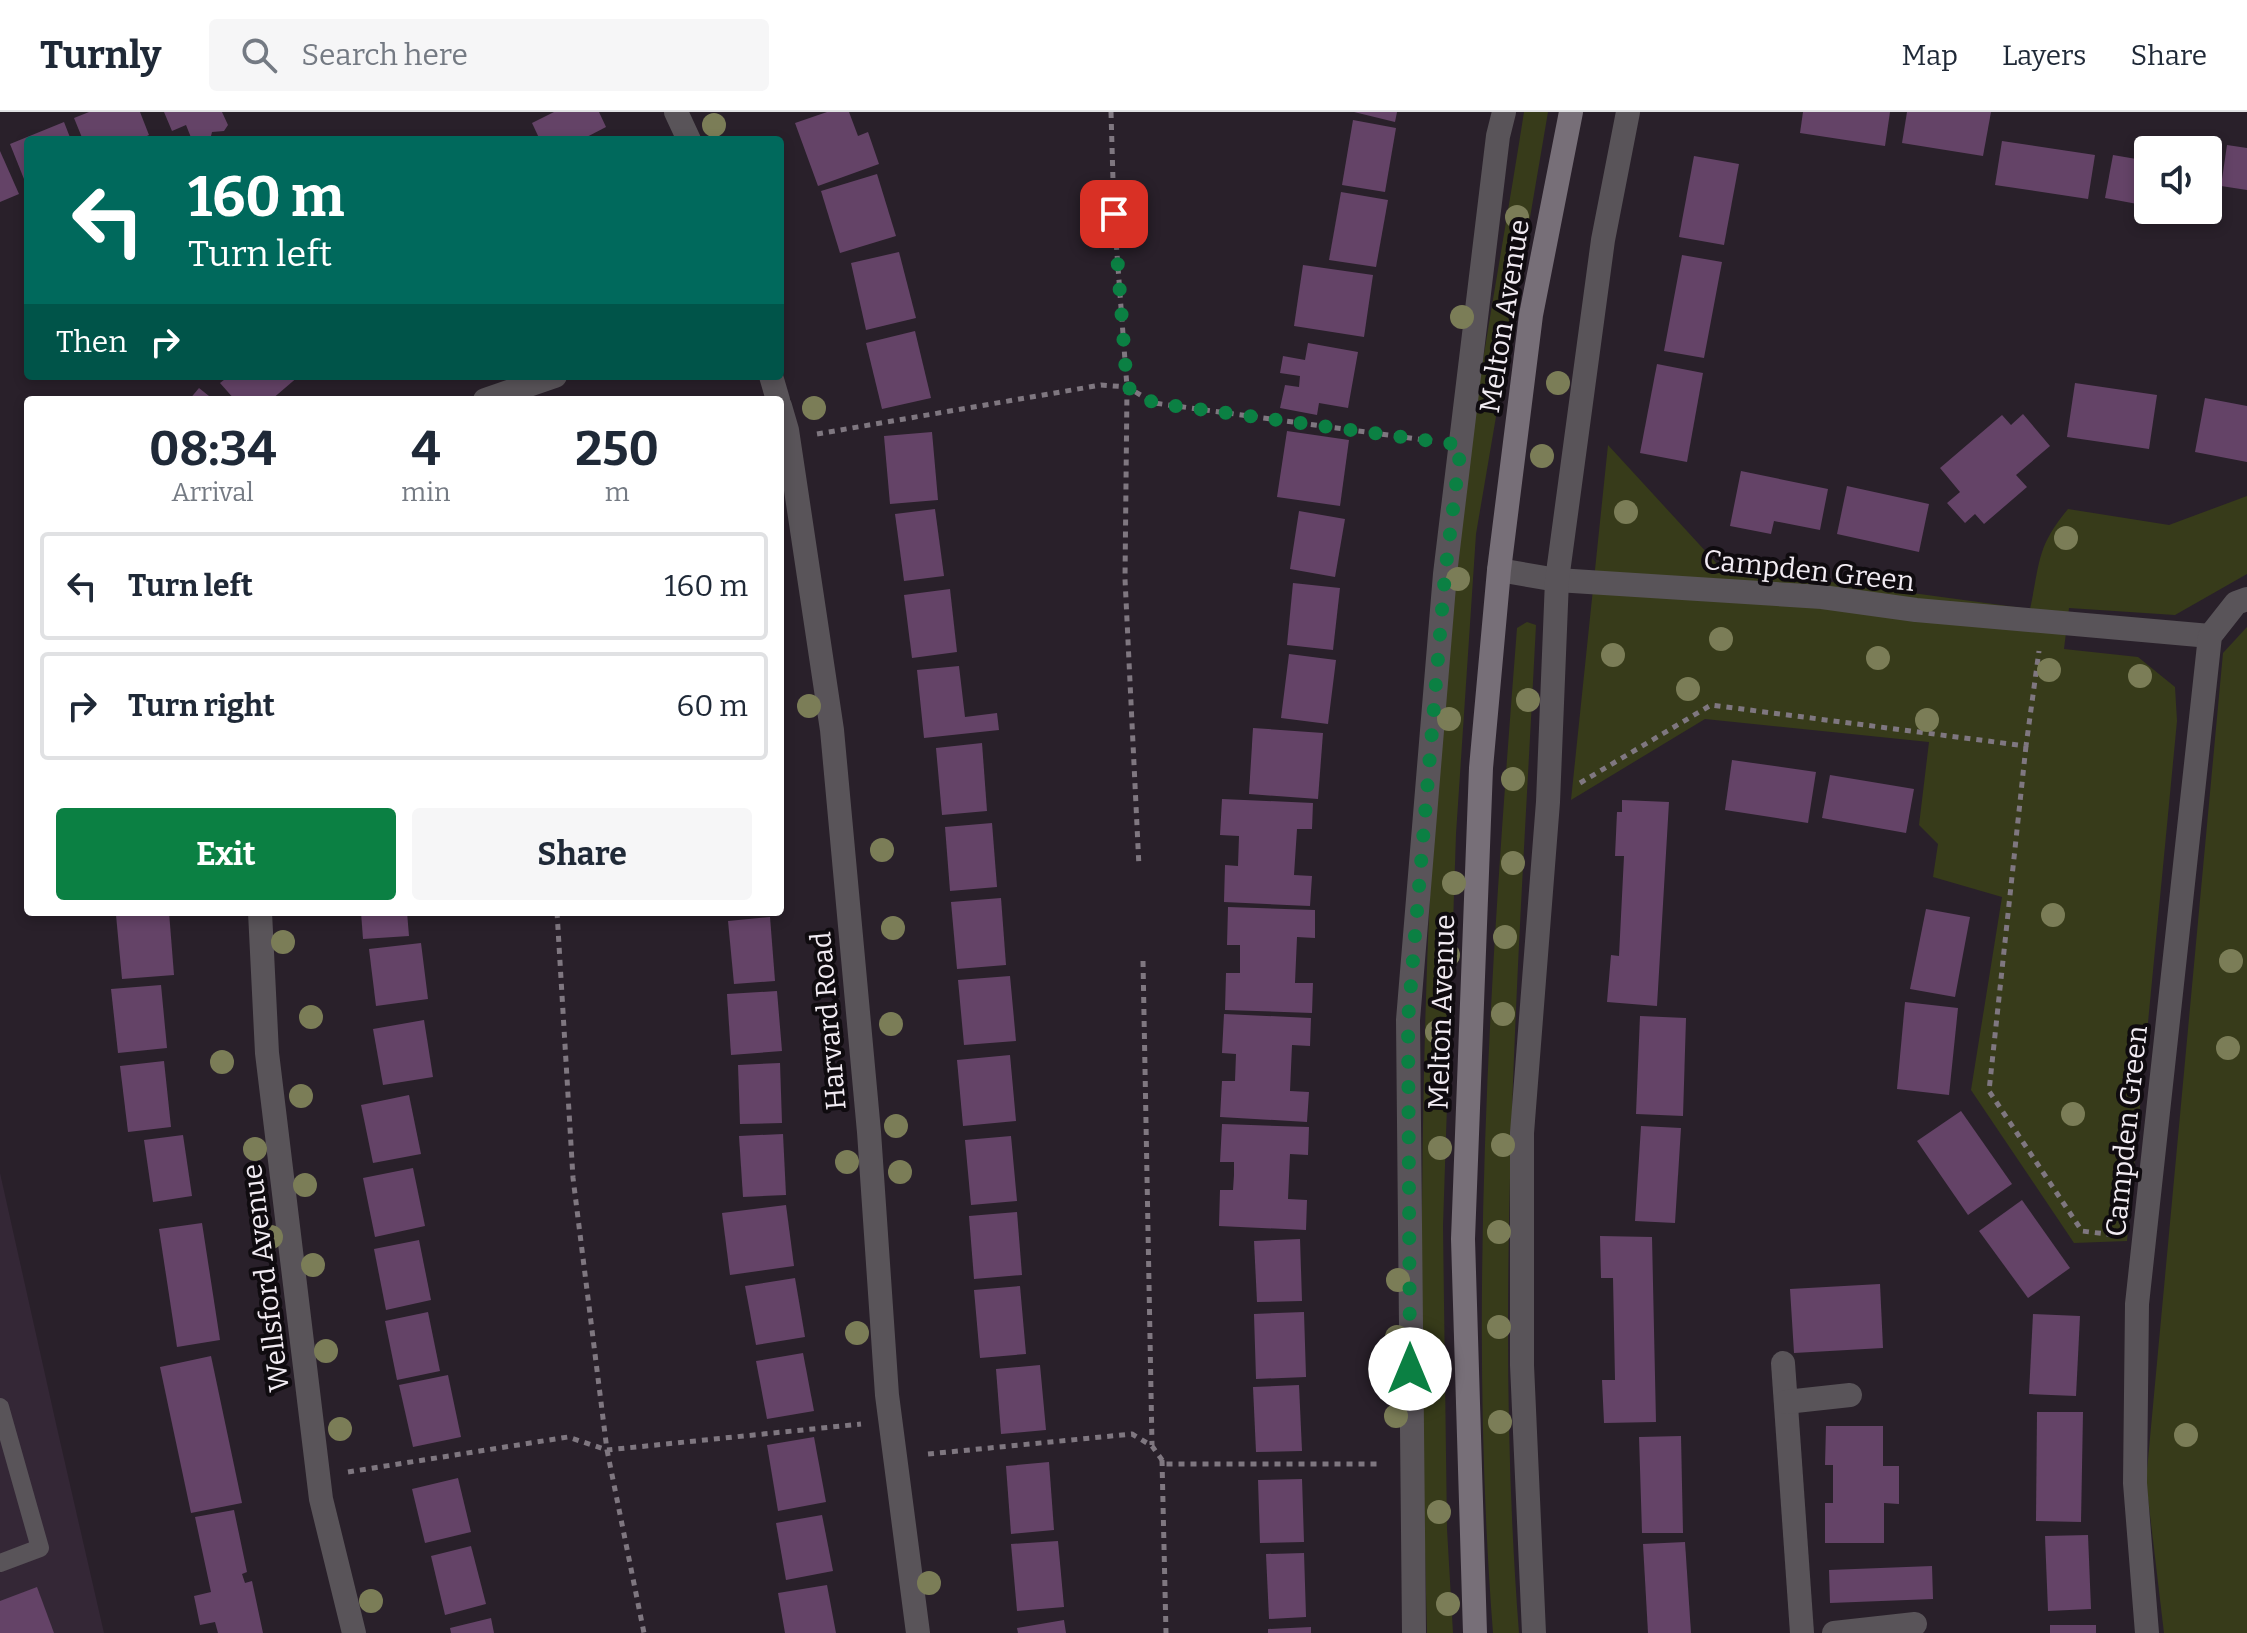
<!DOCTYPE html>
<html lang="en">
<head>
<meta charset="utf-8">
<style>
  :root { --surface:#fff; --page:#f6f6f7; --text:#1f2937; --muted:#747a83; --line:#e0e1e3; --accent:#0b8043 }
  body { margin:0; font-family:Bitter,serif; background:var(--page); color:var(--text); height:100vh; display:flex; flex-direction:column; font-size:30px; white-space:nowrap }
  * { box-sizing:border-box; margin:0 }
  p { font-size:26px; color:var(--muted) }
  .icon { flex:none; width:44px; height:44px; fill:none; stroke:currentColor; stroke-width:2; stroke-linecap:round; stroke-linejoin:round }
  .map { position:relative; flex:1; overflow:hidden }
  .side { position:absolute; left:24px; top:284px; width:760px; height:520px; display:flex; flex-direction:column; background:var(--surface); border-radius:8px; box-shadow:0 4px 12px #0003 }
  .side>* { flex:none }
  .guide { position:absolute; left:24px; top:24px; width:760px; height:244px; border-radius:8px; box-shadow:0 4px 12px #0003; background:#00695c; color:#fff; overflow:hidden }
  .controls { position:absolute; left:2134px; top:24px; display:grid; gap:16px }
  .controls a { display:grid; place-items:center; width:88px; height:88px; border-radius:8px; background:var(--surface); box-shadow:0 4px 12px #0003; font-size:40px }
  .pin { position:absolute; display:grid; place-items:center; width:68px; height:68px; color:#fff; margin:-34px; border-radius:16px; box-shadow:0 4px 12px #0006 }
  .me { position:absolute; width:88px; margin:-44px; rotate:0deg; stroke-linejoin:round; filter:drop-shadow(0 0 6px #0008) }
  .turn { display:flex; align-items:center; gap:28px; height:168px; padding:0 32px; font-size:36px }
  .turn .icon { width:104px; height:104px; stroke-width:2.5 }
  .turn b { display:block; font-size:56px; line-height:68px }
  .then { display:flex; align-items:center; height:76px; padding:0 32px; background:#0003; gap:16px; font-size:30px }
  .eta { display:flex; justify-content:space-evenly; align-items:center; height:136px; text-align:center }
  .eta b { font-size:48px; font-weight:700; line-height:56px }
  .primary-button { display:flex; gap:16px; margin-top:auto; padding:16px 32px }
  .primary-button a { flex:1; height:92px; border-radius:8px; background:var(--accent); color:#fff; font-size:32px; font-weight:700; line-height:92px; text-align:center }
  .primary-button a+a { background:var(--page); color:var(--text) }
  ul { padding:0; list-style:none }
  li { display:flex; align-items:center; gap:24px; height:108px; margin:0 16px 12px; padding:0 16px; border:4px solid var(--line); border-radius:8px }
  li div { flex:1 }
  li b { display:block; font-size:30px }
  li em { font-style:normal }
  header { display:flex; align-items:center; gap:48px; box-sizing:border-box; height:112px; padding:0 40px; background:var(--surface); border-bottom:2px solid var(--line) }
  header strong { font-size:38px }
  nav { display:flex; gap:44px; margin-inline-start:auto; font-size:28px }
  .search { width:560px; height:72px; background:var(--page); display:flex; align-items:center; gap:20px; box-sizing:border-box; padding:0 28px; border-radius:8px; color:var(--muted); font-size:30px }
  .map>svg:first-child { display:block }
</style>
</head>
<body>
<header>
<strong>Turnly</strong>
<div class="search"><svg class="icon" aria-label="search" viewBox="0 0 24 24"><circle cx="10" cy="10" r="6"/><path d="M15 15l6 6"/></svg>Search here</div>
<nav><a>Map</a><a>Layers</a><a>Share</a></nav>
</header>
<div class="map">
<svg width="2247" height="1521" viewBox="0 0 2247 1521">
  <rect width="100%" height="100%" fill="#29202a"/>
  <path fill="#342736" d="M 0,1061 L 57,1316 L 104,1521 L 0,1521 Z"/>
  <g fill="#373b1a">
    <path d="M 1524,0 L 1548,0 L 1476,422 L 1456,722 L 1443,1114 L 1447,1417 L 1453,1521 L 1427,1521 C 1418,1181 1418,840 1449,501 C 1465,333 1498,166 1524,0 Z"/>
    <path d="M 1608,333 L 1720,455 L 2030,497 C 2040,452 2036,435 2068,397 L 2169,413 L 2247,384 L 2247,462 L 2175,503 L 2069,496 L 2064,537 L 2138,545 L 2175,575 L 2177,609 L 2127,1129 L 2074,1131 L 1971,978 L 2002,785 L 1933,765 L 1938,732 L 1919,713 L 1929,630 L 1705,607 L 1571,688 Z"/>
    <path d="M 1527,510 L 1536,513 C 1519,845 1493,1189 1519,1521 L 1493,1521 C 1467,1186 1491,850 1517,516 Z"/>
    <path d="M 2247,515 L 2247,1521 L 2164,1521 L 2146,1369 L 2223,541 Z"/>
  </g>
  <g fill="#644367">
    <path d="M 89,0 L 140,0 L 149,23 L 138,28 L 83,28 L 74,6 Z"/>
    <path d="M 164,0 L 222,0 L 228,13 L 224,19 L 212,20 L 210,28 L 192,28 L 186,13 L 172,19 Z"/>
    <path d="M 554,0 L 599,0 L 606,15 L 581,28 L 540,28 L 532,11 Z"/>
    <path d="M 827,0 L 849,0 L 858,24 L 868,20 L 879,52 L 818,74 L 795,11 Z"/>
    <path d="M 1354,0 L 1397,0 L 1395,10 Z"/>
    <path d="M 1803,0 L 1890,0 L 1885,34 L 1800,21 Z"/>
    <path d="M 1907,0 L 1991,0 L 1983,44 L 1902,31 Z"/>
    <path d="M 1353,8 L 1396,16 L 1385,80 L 1342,73 Z"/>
    <path d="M 64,10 L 71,28 L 28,28 L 28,77 L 10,32 Z"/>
    <path d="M 2002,29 L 2095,43 L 2088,87 L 1995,73 Z"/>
    <path d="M 2227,33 L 2247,36 L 2247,78 L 2221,74 Z"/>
    <path d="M 0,39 L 19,82 L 0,90 Z"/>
    <path d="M 2113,43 L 2148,49 L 2148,94 L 2105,86 Z"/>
    <path d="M 1694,44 L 1739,52 L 1724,133 L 1679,125 Z"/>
    <path d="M 877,62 L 896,124 L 840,141 L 821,79 Z"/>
    <path d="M 1341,80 L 1388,88 L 1376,155 L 1329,148 Z"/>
    <path d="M 899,140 L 916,206 L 866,218 L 851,151 Z"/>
    <path d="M 1682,143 L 1722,150 L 1704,246 L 1664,239 Z"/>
    <path d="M 1303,153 L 1373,163 L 1364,225 L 1294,214 Z"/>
    <path d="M 915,219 L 931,286 L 882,297 L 866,231 Z"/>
    <path d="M 1308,231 L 1358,240 L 1348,296 L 1319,291 L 1317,303 L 1280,296 L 1285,273 L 1299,275 L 1300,264 L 1280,261 L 1283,244 L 1305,248 Z"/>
    <path d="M 1657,252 L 1703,261 L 1687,350 L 1640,341 Z"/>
    <path d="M 229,264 L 299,264 L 271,288 L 235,288 L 220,271 Z"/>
    <path d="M 2075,271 L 2157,283 L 2149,337 L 2067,325 Z"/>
    <path d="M 199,276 L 214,288 L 189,288 Z"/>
    <path d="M 2205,286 L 2247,294 L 2247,350 L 2195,340 Z"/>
    <path d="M 2023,302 L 2050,334 L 2016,363 L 2027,375 L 1984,412 L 1975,402 L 1965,411 L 1947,391 L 1960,380 L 1940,356 L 2002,303 L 2011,313 Z"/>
    <path d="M 1287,319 L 1349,328 L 1340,394 L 1277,385 Z"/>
    <path d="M 932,320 L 938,388 L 890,392 L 884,324 Z"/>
    <path d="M 1741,359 L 1828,377 L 1820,418 L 1774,409 L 1771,422 L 1730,414 Z"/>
    <path d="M 1847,374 L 1929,392 L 1919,440 L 1837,422 Z"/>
    <path d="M 935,397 L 944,464 L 904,469 L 895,402 Z"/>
    <path d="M 1299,399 L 1345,407 L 1335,465 L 1290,457 Z"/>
    <path d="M 1293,471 L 1340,476 L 1333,538 L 1287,533 Z"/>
    <path d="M 950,477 L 957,540 L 912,546 L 904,483 Z"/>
    <path d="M 1289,542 L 1336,548 L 1328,612 L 1281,606 Z"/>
    <path d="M 959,554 L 965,605 L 997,601 L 999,618 L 924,626 L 917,558 Z"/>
    <path d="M 1253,616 L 1323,621 L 1318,687 L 1249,682 Z"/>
    <path d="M 982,631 L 987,699 L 942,703 L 936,636 Z"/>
    <path d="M 1732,648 L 1816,660 L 1808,711 L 1725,698 Z"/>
    <path d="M 1830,663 L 1914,677 L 1906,721 L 1822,706 Z"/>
    <path d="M 1222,687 L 1313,691 L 1312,717 L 1297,717 L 1294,763 L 1312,764 L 1310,794 L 1224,790 L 1225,753 L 1238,754 L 1239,724 L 1220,723 Z"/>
    <path d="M 1622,688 L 1669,690 L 1657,894 L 1607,890 L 1611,843 L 1619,844 L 1624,744 L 1615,744 L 1617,700 L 1622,700 Z"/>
    <path d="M 992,711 L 997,775 L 950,779 L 945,715 Z"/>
    <path d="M 1001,786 L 1006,853 L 957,857 L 951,790 Z"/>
    <path d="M 1228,795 L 1315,798 L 1315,826 L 1297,825 L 1295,871 L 1313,871 L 1312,901 L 1225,898 L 1226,861 L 1240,861 L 1240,833 L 1227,833 Z"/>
    <path d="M 1926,797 L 1970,805 L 1955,885 L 1910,877 Z"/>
    <path d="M 169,800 L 174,863 L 122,867 L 116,803 Z"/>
    <path d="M 361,800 L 407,800 L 409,824 L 363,827 Z"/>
    <path d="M 770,805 L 775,869 L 734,872 L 728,809 Z"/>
    <path d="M 421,831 L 428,887 L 376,894 L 369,837 Z"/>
    <path d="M 1010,864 L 1016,929 L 964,933 L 958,868 Z"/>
    <path d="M 161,873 L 167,936 L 118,941 L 111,877 Z"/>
    <path d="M 777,879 L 782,939 L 731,943 L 727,882 Z"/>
    <path d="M 1905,890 L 1958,896 L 1949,983 L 1897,977 Z"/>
    <path d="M 1224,902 L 1311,906 L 1310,934 L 1292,933 L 1290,979 L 1309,980 L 1307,1010 L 1220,1005 L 1222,969 L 1235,969 L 1236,942 L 1222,941 Z"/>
    <path d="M 1640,904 L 1686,906 L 1683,1004 L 1636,1002 Z"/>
    <path d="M 424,908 L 433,965 L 383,973 L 373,917 Z"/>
    <path d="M 1010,943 L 1016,1009 L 963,1014 L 957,948 Z"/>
    <path d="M 164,949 L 171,1015 L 128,1020 L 120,954 Z"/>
    <path d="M 780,951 L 782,1011 L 740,1012 L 738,953 Z"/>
    <path d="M 409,983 L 421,1042 L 373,1051 L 361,993 Z"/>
    <path d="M 1961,999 L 2012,1072 L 1968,1103 L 1917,1029 Z"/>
    <path d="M 1222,1012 L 1309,1015 L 1308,1043 L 1290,1042 L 1288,1087 L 1307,1088 L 1306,1118 L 1219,1114 L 1220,1078 L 1233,1078 L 1234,1063 L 1234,1050 L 1220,1050 Z"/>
    <path d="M 1641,1014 L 1681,1016 L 1675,1111 L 1635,1109 Z"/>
    <path d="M 783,1022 L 786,1083 L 743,1085 L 739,1024 Z"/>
    <path d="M 183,1023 L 192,1084 L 153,1090 L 144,1028 Z"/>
    <path d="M 1011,1024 L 1017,1089 L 971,1093 L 965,1028 Z"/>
    <path d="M 413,1056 L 425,1114 L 375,1125 L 363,1066 Z"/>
    <path d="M 2022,1088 L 2070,1156 L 2028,1186 L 1979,1119 Z"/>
    <path d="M 786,1093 L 794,1154 L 730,1163 L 722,1101 Z"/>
    <path d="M 1017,1100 L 1022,1163 L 974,1167 L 969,1104 Z"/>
    <path d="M 202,1111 L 220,1228 L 177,1235 L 159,1117 Z"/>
    <path d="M 1600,1124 L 1652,1125 L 1656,1310 L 1604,1311 L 1602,1268 L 1615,1268 L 1613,1166 L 1601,1166 Z"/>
    <path d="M 1300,1127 L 1302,1189 L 1257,1190 L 1254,1129 Z"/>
    <path d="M 419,1128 L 431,1188 L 386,1198 L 374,1137 Z"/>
    <path d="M 795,1166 L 805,1225 L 756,1233 L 745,1174 Z"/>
    <path d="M 1880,1172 L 1883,1236 L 1794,1241 L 1790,1177 Z"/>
    <path d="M 1020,1174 L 1026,1242 L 980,1246 L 974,1178 Z"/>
    <path d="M 428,1200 L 440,1259 L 397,1268 L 385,1209 Z"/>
    <path d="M 1304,1200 L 1306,1265 L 1256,1267 L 1254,1202 Z"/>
    <path d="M 2033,1202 L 2080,1204 L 2076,1284 L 2029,1282 Z"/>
    <path d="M 803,1241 L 814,1299 L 767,1307 L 756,1249 Z"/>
    <path d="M 211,1244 L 242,1391 L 191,1401 L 160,1255 Z"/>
    <path d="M 1040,1253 L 1046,1318 L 1001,1322 L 996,1257 Z"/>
    <path d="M 448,1263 L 461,1325 L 413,1335 L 399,1273 Z"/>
    <path d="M 1299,1273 L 1302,1339 L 1256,1340 L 1253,1275 Z"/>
    <path d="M 2037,1300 L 2083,1300 L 2081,1410 L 2036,1409 Z"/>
    <path d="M 1826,1314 L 1883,1314 L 1883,1354 L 1899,1354 L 1899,1392 L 1884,1391 L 1884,1431 L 1825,1431 L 1825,1391 L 1833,1391 L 1833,1353 L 1825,1353 Z"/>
    <path d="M 1681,1324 L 1683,1421 L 1642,1421 L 1639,1325 Z"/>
    <path d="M 814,1325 L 826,1390 L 778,1399 L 767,1333 Z"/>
    <path d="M 1049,1350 L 1054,1418 L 1011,1422 L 1006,1354 Z"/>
    <path d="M 458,1366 L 471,1420 L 425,1431 L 412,1377 Z"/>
    <path d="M 1302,1367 L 1304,1430 L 1260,1431 L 1258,1368 Z"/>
    <path d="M 234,1398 L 247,1460 L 242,1462 L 245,1471 L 252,1469 L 263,1521 L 218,1521 L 215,1510 L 200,1513 L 194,1484 L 211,1480 L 195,1405 Z"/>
    <path d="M 822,1403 L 833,1459 L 786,1468 L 776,1411 Z"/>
    <path d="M 2088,1423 L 2091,1497 L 2048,1499 L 2045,1424 Z"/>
    <path d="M 1058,1429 L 1064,1495 L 1017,1499 L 1011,1432 Z"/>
    <path d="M 1685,1430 L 1691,1521 L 1648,1521 L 1643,1432 Z"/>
    <path d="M 471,1434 L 486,1492 L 445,1503 L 431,1444 Z"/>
    <path d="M 1304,1441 L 1306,1505 L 1269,1507 L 1266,1442 Z"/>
    <path d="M 1932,1454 L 1933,1487 L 1830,1491 L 1829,1458 Z"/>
    <path d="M 827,1473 L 836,1521 L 785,1521 L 778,1481 Z"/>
    <path d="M 37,1475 L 54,1521 L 0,1521 L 0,1489 Z"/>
    <path d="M 491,1506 L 494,1521 L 451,1521 L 450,1516 Z"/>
    <path d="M 1064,1508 L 1066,1521 L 1018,1521 L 1017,1516 Z"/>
    <rect x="2050" y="1513" width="46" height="8"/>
    <path d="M 1311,1515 L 1311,1521 L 1268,1521 L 1268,1517 Z"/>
  </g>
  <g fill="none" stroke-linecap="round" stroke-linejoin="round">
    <g stroke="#7f7780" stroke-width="5" stroke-dasharray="6 6" stroke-linecap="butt">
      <path d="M 1111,0 L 1114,102 L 1127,275 L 1125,467 L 1139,755"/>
      <path d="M 817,322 L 1101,273 L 1127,275 L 1154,291 L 1432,329"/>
      <path d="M 2026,634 L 1989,979 L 2082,1119 L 2114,1123"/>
      <path d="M 1580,671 L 1711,593 L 2026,634 L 2039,539"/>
      <path d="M 557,800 L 573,1066 L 607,1338 L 861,1312"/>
      <path d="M 1143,849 L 1152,1333"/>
      <path d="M 928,1342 L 1132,1322 L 1152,1334 L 1165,1352 L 1380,1352"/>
      <path d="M 1162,1348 L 1166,1521"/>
      <path d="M 348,1360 L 568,1325 L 607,1338 L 644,1521"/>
    </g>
    <path stroke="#595459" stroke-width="18" d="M 0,1295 L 40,1436 L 0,1451"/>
    <g stroke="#595459" stroke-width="24">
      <path d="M 676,0 L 689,28"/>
      <path d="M 771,264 L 778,288"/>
      <path d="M 485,288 L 555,264"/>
      <path d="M 780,294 L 787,318 L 832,618 L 869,1020 L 887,1283 L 918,1521"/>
      <path d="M 1499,458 L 1557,468 L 1822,485 L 1916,498 L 2210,524"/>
      <path d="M 260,800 L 267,941 L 321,1387 L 354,1521"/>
      <path d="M 1783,1251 L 1802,1521"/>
      <path d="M 1786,1290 L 1850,1283"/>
      <path d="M 1414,1521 L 1408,908 L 1445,462 L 1498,24 L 1504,0"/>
      <path d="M 1534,1521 L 1522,1253 L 1522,1021 L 1548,690 L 1557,468 L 1603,128 L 1628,0"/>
      <path d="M 1834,1521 L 1915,1512"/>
      <path d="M 2147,1521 L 2135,1371 L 2137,1192 L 2210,524 L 2236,491 L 2247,487"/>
    </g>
    <path stroke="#776f78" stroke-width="24" d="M 1475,1521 L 1463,1127 L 1481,656 L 1499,458 L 1531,203 L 1571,0"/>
  </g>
  <g fill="#7b7d57">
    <circle cx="714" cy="13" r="12"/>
    <circle cx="1517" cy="105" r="12"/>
    <circle cx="1462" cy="205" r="12"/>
    <circle cx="1558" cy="271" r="12"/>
    <circle cx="814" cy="296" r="12"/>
    <circle cx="1542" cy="344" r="12"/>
    <circle cx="1626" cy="400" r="12"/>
    <circle cx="2066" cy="426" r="12"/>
    <circle cx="1458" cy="467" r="12"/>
    <circle cx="1721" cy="527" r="12"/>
    <circle cx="1613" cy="543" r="12"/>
    <circle cx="1878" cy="546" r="12"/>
    <circle cx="2049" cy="558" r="12"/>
    <circle cx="2140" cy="564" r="12"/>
    <circle cx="1688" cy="577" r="12"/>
    <circle cx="1528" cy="588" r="12"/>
    <circle cx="809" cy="594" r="12"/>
    <circle cx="1449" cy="607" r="12"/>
    <circle cx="1927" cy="608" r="12"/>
    <circle cx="1513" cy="667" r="12"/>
    <circle cx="882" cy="738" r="12"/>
    <circle cx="1513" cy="751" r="12"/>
    <circle cx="1454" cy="771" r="12"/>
    <circle cx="2053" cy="803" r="12"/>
    <circle cx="893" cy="816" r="12"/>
    <circle cx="1505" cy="825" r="12"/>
    <circle cx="283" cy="830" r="12"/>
    <circle cx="1448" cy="843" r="12"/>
    <circle cx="2231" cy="849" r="12"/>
    <circle cx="1503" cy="902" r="12"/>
    <circle cx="311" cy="905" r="12"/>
    <circle cx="891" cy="912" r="12"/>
    <circle cx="1437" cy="920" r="12"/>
    <circle cx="2228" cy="936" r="12"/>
    <circle cx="222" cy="950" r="12"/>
    <circle cx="301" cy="984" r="12"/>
    <circle cx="2073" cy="1002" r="12"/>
    <circle cx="896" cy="1014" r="12"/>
    <circle cx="1503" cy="1033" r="12"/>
    <circle cx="1440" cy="1036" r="12"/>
    <circle cx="255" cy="1037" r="12"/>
    <circle cx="847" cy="1050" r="12"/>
    <circle cx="900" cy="1060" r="12"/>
    <circle cx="305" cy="1073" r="12"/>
    <circle cx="1499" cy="1120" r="12"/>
    <circle cx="271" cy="1125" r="12"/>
    <circle cx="313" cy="1153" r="12"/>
    <circle cx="1398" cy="1168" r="12"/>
    <circle cx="1499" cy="1215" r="12"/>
    <circle cx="857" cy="1221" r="12"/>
    <circle cx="1397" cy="1225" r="12"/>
    <circle cx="326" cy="1239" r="12"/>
    <circle cx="1396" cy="1304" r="12"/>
    <circle cx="1500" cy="1310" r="12"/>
    <circle cx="340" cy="1317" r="12"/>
    <circle cx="2186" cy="1323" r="12"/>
    <circle cx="1439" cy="1400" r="12"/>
    <circle cx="929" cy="1471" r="12"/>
    <circle cx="371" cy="1489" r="12"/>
    <circle cx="1448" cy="1492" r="12"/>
  </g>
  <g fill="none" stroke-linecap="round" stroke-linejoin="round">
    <path stroke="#0b8043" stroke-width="14" stroke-dasharray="0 25.2" d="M 1114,102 L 1127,275 L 1154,291 L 1461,333 L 1445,462 L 1408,908 L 1410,1257"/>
  </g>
  <g text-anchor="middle" stroke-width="8" stroke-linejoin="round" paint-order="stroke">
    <g font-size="28" fill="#f2ecf3" stroke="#0f0b0f">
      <text transform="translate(1504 204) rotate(-81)" y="10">Melton Avenue</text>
      <text transform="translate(1809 458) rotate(6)" y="10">Campden Green</text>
      <text transform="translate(1441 900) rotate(-88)" y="10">Melton Avenue</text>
      <text transform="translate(828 909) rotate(-95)" y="10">Harvard Road</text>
      <text transform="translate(2126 1019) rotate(-84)" y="10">Campden Green</text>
      <text transform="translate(265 1166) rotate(-97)" y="10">Wellsford Avenue</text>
    </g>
  </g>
</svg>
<div class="controls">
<a><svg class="icon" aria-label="sound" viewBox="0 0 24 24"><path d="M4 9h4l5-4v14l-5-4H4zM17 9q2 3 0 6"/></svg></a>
</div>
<div class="pin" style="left:1114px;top:102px;background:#d93025"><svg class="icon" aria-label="arrive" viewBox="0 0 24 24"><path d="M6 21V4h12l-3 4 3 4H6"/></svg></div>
<svg class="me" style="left:1410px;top:1257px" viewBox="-20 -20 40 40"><circle r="19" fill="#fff"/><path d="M0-13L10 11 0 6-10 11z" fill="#0b8043"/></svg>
<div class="guide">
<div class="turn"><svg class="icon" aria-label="left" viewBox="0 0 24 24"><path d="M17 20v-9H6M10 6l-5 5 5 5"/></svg><div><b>160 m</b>Turn left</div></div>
<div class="then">Then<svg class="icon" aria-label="right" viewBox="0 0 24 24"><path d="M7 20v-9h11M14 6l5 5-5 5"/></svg></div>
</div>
<section class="side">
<div class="eta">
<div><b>08:34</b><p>Arrival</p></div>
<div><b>4</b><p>min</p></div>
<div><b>250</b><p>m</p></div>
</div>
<ul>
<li><svg class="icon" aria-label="left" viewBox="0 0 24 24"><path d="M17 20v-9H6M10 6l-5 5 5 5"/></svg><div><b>Turn left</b></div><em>160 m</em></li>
<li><svg class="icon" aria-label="right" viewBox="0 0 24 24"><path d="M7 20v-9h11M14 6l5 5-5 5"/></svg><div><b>Turn right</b></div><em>60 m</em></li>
</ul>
<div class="primary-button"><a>Exit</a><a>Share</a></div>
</section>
</div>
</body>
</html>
